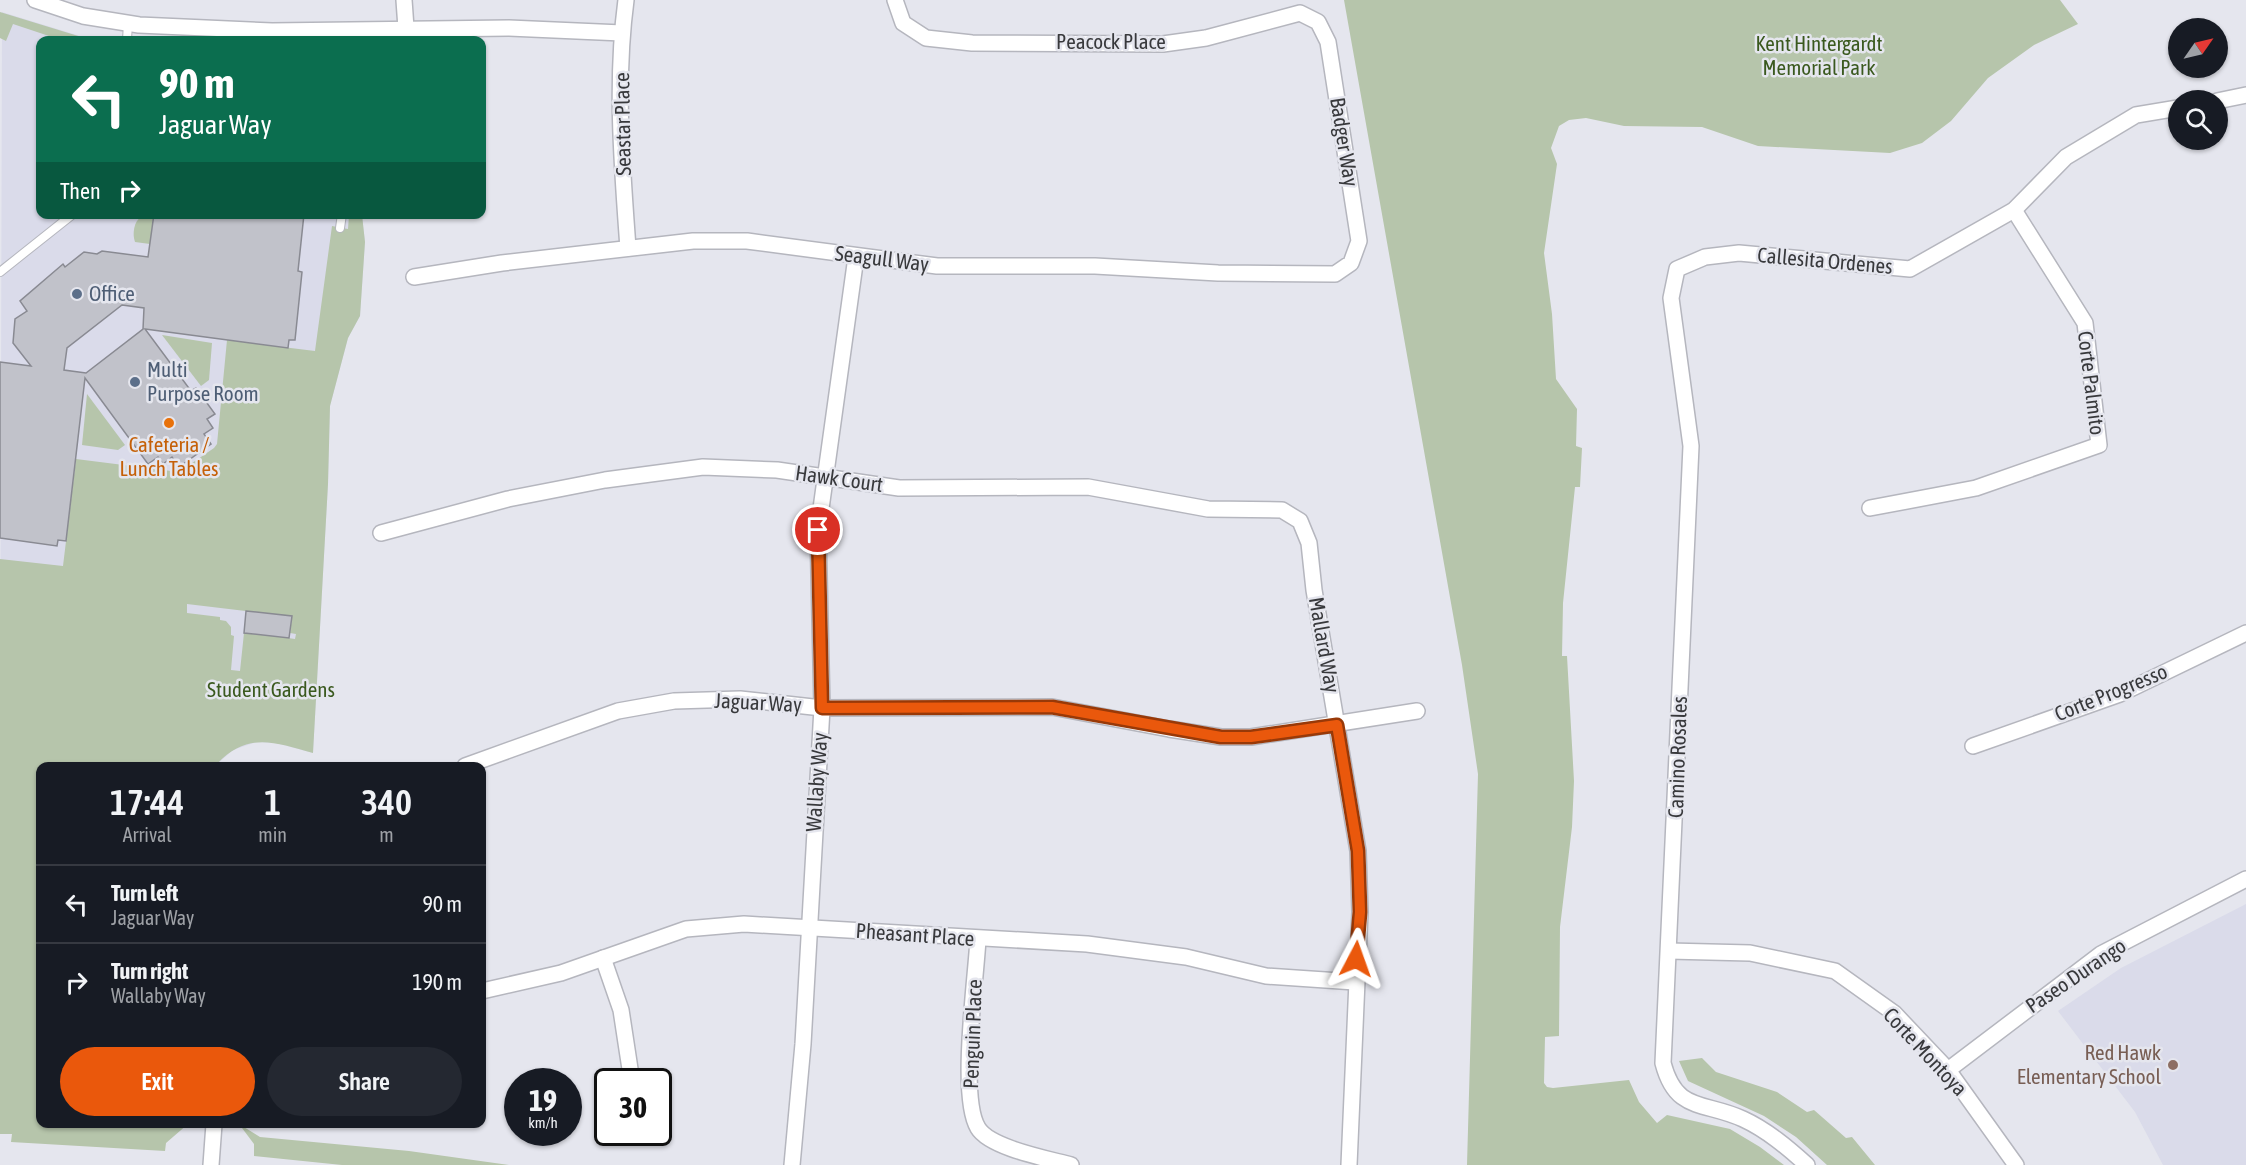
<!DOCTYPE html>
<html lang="en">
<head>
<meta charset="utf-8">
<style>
  :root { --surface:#171b24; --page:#242831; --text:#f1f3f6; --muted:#9ea1a6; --line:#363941; --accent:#ea580c }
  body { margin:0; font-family:"Asap Condensed",sans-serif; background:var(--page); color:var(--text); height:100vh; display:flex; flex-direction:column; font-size:22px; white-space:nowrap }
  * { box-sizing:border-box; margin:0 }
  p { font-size:20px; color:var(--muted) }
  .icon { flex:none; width:33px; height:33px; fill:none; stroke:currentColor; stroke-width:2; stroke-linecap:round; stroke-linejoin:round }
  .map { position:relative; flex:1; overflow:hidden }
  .side { position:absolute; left:36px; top:762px; width:450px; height:366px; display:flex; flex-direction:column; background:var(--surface); border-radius:12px; box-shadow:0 2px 4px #0004 }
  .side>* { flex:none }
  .top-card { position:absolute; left:36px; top:36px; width:450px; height:183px; border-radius:12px; box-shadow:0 2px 4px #0004; background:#0b6e4f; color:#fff; overflow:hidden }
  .needle { width:39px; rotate:56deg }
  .buttons { position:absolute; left:2168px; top:18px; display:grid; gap:12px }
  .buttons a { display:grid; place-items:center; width:60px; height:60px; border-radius:50%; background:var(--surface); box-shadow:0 2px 4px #0004; font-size:30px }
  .speed { position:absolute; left:504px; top:1068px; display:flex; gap:12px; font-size:30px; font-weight:700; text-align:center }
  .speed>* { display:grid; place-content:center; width:78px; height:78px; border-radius:50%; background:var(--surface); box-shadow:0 2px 4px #0004; line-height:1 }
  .speed small { font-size:15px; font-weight:400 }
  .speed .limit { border:3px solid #111; border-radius:9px; background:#fff; color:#111 }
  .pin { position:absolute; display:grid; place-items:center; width:51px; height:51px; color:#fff; margin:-26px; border:3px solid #fff; border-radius:50%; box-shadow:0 2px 6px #0007 }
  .me { position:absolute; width:66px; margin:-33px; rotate:4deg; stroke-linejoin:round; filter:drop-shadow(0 0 4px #0008) }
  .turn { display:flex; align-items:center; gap:21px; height:126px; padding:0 24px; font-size:27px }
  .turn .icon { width:78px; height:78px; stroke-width:2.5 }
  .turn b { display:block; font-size:42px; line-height:51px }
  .then { display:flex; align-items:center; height:57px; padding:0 24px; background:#0003; gap:12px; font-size:22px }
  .eta { display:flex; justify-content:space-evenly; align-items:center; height:102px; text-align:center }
  .eta b { font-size:36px; font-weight:600; line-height:42px }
  .action { display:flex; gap:12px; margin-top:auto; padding:12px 24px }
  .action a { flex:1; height:69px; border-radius:36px; background:var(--accent); color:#fff; font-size:24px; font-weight:600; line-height:69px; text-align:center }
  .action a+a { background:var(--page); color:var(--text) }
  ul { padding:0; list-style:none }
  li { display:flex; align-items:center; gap:18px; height:78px; padding:0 24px; border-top:2px solid var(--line) }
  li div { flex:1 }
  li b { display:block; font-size:22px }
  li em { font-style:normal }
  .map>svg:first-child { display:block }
</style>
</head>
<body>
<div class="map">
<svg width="2246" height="1165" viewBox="0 0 2246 1165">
  <rect width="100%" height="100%" fill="#e5e6ee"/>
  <g fill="#dadbea">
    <path d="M 2,12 L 93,40 L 40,40 L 40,214 L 362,215 L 365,242 L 360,316 L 348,338 L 330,406 L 328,484 L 313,753 L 276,743 L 257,742 L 233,750 L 215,766 L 40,766 L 0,776 Z"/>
    <path d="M 2246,904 L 2246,1165 L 2163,1165 L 2135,1112 L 2058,1011 L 2121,968 Z"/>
  </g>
  <g fill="#b6c5ab" fill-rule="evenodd">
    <path d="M 1344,0 L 2060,0 L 2078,24 L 2034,45 L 1988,78 L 1951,121 L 1922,143 L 1890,153 L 1758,146 L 1702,127 L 1624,126 L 1586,118 L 1569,120 L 1559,126 L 1551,148 L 1557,164 L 1544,253 L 1552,314 L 1556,379 L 1577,409 L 1576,446 L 1582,448 L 1580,487 L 1575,487 L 1563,603 L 1562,656 L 1567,656 L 1574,781 L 1572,827 L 1560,927 L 1559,1036 L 1545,1037 L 1544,1083 L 1547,1087 L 1553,1088 L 1629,1080 L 1639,1102 L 1657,1123 L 1667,1115 L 1730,1129 L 1760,1147 L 1784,1165 L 1467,1165 L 1478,774 L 1462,665 Z"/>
    <path d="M 0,12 L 88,39 L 93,40 L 61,40 L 13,24 L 6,41 L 0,38 Z"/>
    <path d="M 349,215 L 362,215 L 365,242 L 360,316 L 348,338 L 330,406 L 328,484 L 313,753 C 273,742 247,731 215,766 L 40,766 L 40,1124 L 188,1124 L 166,1143 L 165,1151 L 11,1142 L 12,1134 L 0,1134 L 0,559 L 63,566 L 76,459 L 179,472 L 214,448 L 217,444 L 227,340 L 315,351 L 332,226 L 348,229 ZM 187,604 L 263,613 L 261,635 L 244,633 L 240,671 L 231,670 L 234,636 L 231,635 L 231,627 L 226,621 L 220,620 L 220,617 L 187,613 ZM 292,617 L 290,633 L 296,634 L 295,639 L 274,636 Z"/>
    <path d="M 141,217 L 153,219 L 150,244 L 135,242 C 132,234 134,221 141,217 Z"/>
    <path d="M 162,335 L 212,343 L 209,380 L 201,386 Z"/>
    <path d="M 87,394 L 125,445 L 118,450 L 82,445 Z"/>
    <path d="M 1702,1058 L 1716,1072 L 1777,1092 L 1807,1112 L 1814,1110 L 1846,1138 L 1852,1137 L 1875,1165 L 1827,1165 L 1796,1137 L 1764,1116 L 1688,1081 L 1679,1061 Z"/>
    <path d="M 239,1124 L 260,1137 L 409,1151 L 509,1165 L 342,1165 L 254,1156 L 254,1144 Z"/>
  </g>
  <g fill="#c1c2ca" stroke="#898a92" stroke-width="1.5" fill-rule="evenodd">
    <path d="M 154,214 L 304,214 L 298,271 L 302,272 L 295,340 L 289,340 L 288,348 L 145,329 L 191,391 L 196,388 L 215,414 L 207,419 L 213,428 L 204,434 L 211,444 L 179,467 L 172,457 L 163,464 L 158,457 L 148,464 L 85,378 L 66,541 L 58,540 L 57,546 L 0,538 L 0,362 L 31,366 L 13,343 L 15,319 L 27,311 L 20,301 L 63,264 L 65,267 L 84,252 L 97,254 L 102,251 L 148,257 ZM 122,305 L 144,308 L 143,329 L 86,373 L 64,370 L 67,348 Z"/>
    <path d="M 246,611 L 292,616 L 289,638 L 244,633 Z"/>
  </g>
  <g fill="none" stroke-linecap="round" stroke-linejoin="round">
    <g stroke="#b5b6be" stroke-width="10">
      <g id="service">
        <path d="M 127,40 L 128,23"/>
        <path d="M 340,228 L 342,214"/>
        <path d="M 0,272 L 73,214"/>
      </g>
    </g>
    <g stroke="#b5b6be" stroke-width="18">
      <g id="minor">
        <path d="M 35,0 L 83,16 L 139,25 L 272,31 L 509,28 L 622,33"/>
        <path d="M 404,0 L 406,28"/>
        <path d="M 626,0 C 615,82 622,166 628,248"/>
        <path d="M 2217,101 L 2246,95"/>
        <path d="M 414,277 L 502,263 L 693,241 L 747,241 L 937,266 L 1095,266 L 1218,273 L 1335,274 L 1351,263 L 1359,241 L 1328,42 L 1318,22 L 1300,13 L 1206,38 L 1163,44 L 972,43 L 926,38 L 903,23 L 895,0"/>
        <path d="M 1870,508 L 1976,488 L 2099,445 L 2085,323 L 2014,210"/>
        <path d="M 381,533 L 508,499 L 605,480 L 703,467 L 777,470 L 899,488 L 1088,487 L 1208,509 L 1282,510 L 1300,521 L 1309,543 L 1314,590 L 1358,851 L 1360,912 L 1349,1165"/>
        <path d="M 1973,746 L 2120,694 L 2246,633"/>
        <path d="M 465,766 L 618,711 L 674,701 L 740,699 L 822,708 L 1052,707 L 1169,729 L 1221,737 L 1251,737 L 1417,711"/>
        <path d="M 978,939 C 976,979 959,1097 978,1128 C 990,1148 1049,1159 1071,1165"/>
        <path d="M 1669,951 L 1750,953 L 1835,971 L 1894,1013 L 1948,1070 L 2016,1165"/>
        <path d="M 603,958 L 621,1010 L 632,1082"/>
        <path d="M 482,991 L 561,973 L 686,929 L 744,924 L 1087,944 L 1186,957 L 1266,976 L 1355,982"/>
        <path d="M 1948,1070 L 2101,954 L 2246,879"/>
        <path d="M 211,1165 L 214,1124"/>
        <path d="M 792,1165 L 803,1044 L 822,708 L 818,530 L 856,257"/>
        <path d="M 1807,1165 C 1788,1148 1767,1130 1743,1119 C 1704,1101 1676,1113 1663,1063 L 1691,446 L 1671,298 L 1677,269 L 1705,257 L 1739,253 L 1910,269 L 2014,210 L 2066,157 L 2136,115 L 2178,108"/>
      </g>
    </g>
    <use href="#service" stroke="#fff" stroke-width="8"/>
    <use href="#minor" stroke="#fff" stroke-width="15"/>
  </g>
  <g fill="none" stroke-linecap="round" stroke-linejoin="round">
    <g stroke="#983908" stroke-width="15">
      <path id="route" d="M 818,530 L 822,708 L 1052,707 L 1221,737 L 1251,737 L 1337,725 L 1358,851 L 1360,912 L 1356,959"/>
    </g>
    <use href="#route" stroke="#ea580c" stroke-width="10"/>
  </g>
  <g fill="#5c6f8a" stroke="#e5e6ee" stroke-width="2">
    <circle cx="77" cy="294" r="6"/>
    <circle cx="135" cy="382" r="6"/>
  </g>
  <circle fill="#e8710a" stroke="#e5e6ee" stroke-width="2" cx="169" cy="423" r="6"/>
  <circle fill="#8d6e63" stroke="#e5e6ee" stroke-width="2" cx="2173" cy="1065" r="6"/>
  <g text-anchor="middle" stroke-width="5" stroke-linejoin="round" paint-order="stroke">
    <g font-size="21" fill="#38393c" stroke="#e5e6ee">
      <text x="1111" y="49">Peacock Place</text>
      <text transform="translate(623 124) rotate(-91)" y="7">Seastar Place</text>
      <text transform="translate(1344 142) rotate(81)" y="7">Badger Way</text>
      <text transform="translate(882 259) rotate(7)" y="7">Seagull Way</text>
      <text transform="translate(1825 261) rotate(5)" y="7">Callesita Ordenes</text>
      <text transform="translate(2091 383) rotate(83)" y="7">Corte Palmito</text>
      <text transform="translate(839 479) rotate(8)" y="7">Hawk Court</text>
      <text transform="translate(1324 645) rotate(80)" y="7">Mallard Way</text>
      <text transform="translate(2111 693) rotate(-22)" y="7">Corte Progresso</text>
      <text transform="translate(758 703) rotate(3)" y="7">Jaguar Way</text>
      <text transform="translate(1678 757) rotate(-88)" y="7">Camino Rosales</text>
      <text transform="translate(817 782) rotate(-86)" y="7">Wallaby Way</text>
      <text transform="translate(915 935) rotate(4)" y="7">Pheasant Place</text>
      <text transform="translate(2076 976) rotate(-34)" y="7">Paseo Durango</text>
      <text transform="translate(973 1034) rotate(-88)" y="7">Penguin Place</text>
      <text transform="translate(1925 1052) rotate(47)" y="7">Corte Montoya</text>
    </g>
    <g font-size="21" fill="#3a591e" stroke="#e5e6ee">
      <text x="1819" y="51">Kent Hintergardt<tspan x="1819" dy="24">Memorial Park</tspan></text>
      <text x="271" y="697">Student Gardens</text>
    </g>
    <g font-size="21" fill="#4e5e75" stroke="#e5e6ee" text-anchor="start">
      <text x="89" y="301">Office</text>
      <text x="147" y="377">Multi<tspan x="147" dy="24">Purpose Room</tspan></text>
    </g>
    <g font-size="21" fill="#c56008" stroke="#e5e6ee">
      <text x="169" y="452">Cafeteria /<tspan x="169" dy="24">Lunch Tables</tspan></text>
    </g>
    <g font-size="21" fill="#785e54" stroke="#e5e6ee" text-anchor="end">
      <text x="2161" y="1060">Red Hawk<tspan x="2161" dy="24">Elementary School</tspan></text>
    </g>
  </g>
</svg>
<div class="buttons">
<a><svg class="needle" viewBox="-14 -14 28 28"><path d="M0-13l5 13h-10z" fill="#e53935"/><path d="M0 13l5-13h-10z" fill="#9ea1a6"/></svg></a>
<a><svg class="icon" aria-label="search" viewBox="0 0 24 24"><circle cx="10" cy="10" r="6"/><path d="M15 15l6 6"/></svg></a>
</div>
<div class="speed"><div>19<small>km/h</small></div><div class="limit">30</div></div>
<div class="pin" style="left:818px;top:530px;background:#d93025"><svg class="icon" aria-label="arrive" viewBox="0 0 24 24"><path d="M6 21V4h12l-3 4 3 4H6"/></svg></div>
<svg class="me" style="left:1356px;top:959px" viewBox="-20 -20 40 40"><path d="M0-17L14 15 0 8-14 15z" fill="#ea580c" stroke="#fff" stroke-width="4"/></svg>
<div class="top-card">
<div class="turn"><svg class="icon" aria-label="left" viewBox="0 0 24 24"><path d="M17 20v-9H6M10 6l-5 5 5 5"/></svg><div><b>90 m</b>Jaguar Way</div></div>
<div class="then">Then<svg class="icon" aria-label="right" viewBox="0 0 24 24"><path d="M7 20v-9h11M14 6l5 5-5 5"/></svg></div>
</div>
<section class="side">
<div class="eta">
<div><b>17:44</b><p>Arrival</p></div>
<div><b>1</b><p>min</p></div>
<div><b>340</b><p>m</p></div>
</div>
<ul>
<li><svg class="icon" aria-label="left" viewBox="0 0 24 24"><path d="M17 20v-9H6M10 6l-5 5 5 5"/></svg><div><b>Turn left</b><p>Jaguar Way</p></div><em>90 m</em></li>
<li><svg class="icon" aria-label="right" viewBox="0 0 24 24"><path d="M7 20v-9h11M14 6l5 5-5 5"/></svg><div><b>Turn right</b><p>Wallaby Way</p></div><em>190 m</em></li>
</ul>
<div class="action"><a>Exit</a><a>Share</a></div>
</section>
</div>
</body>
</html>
